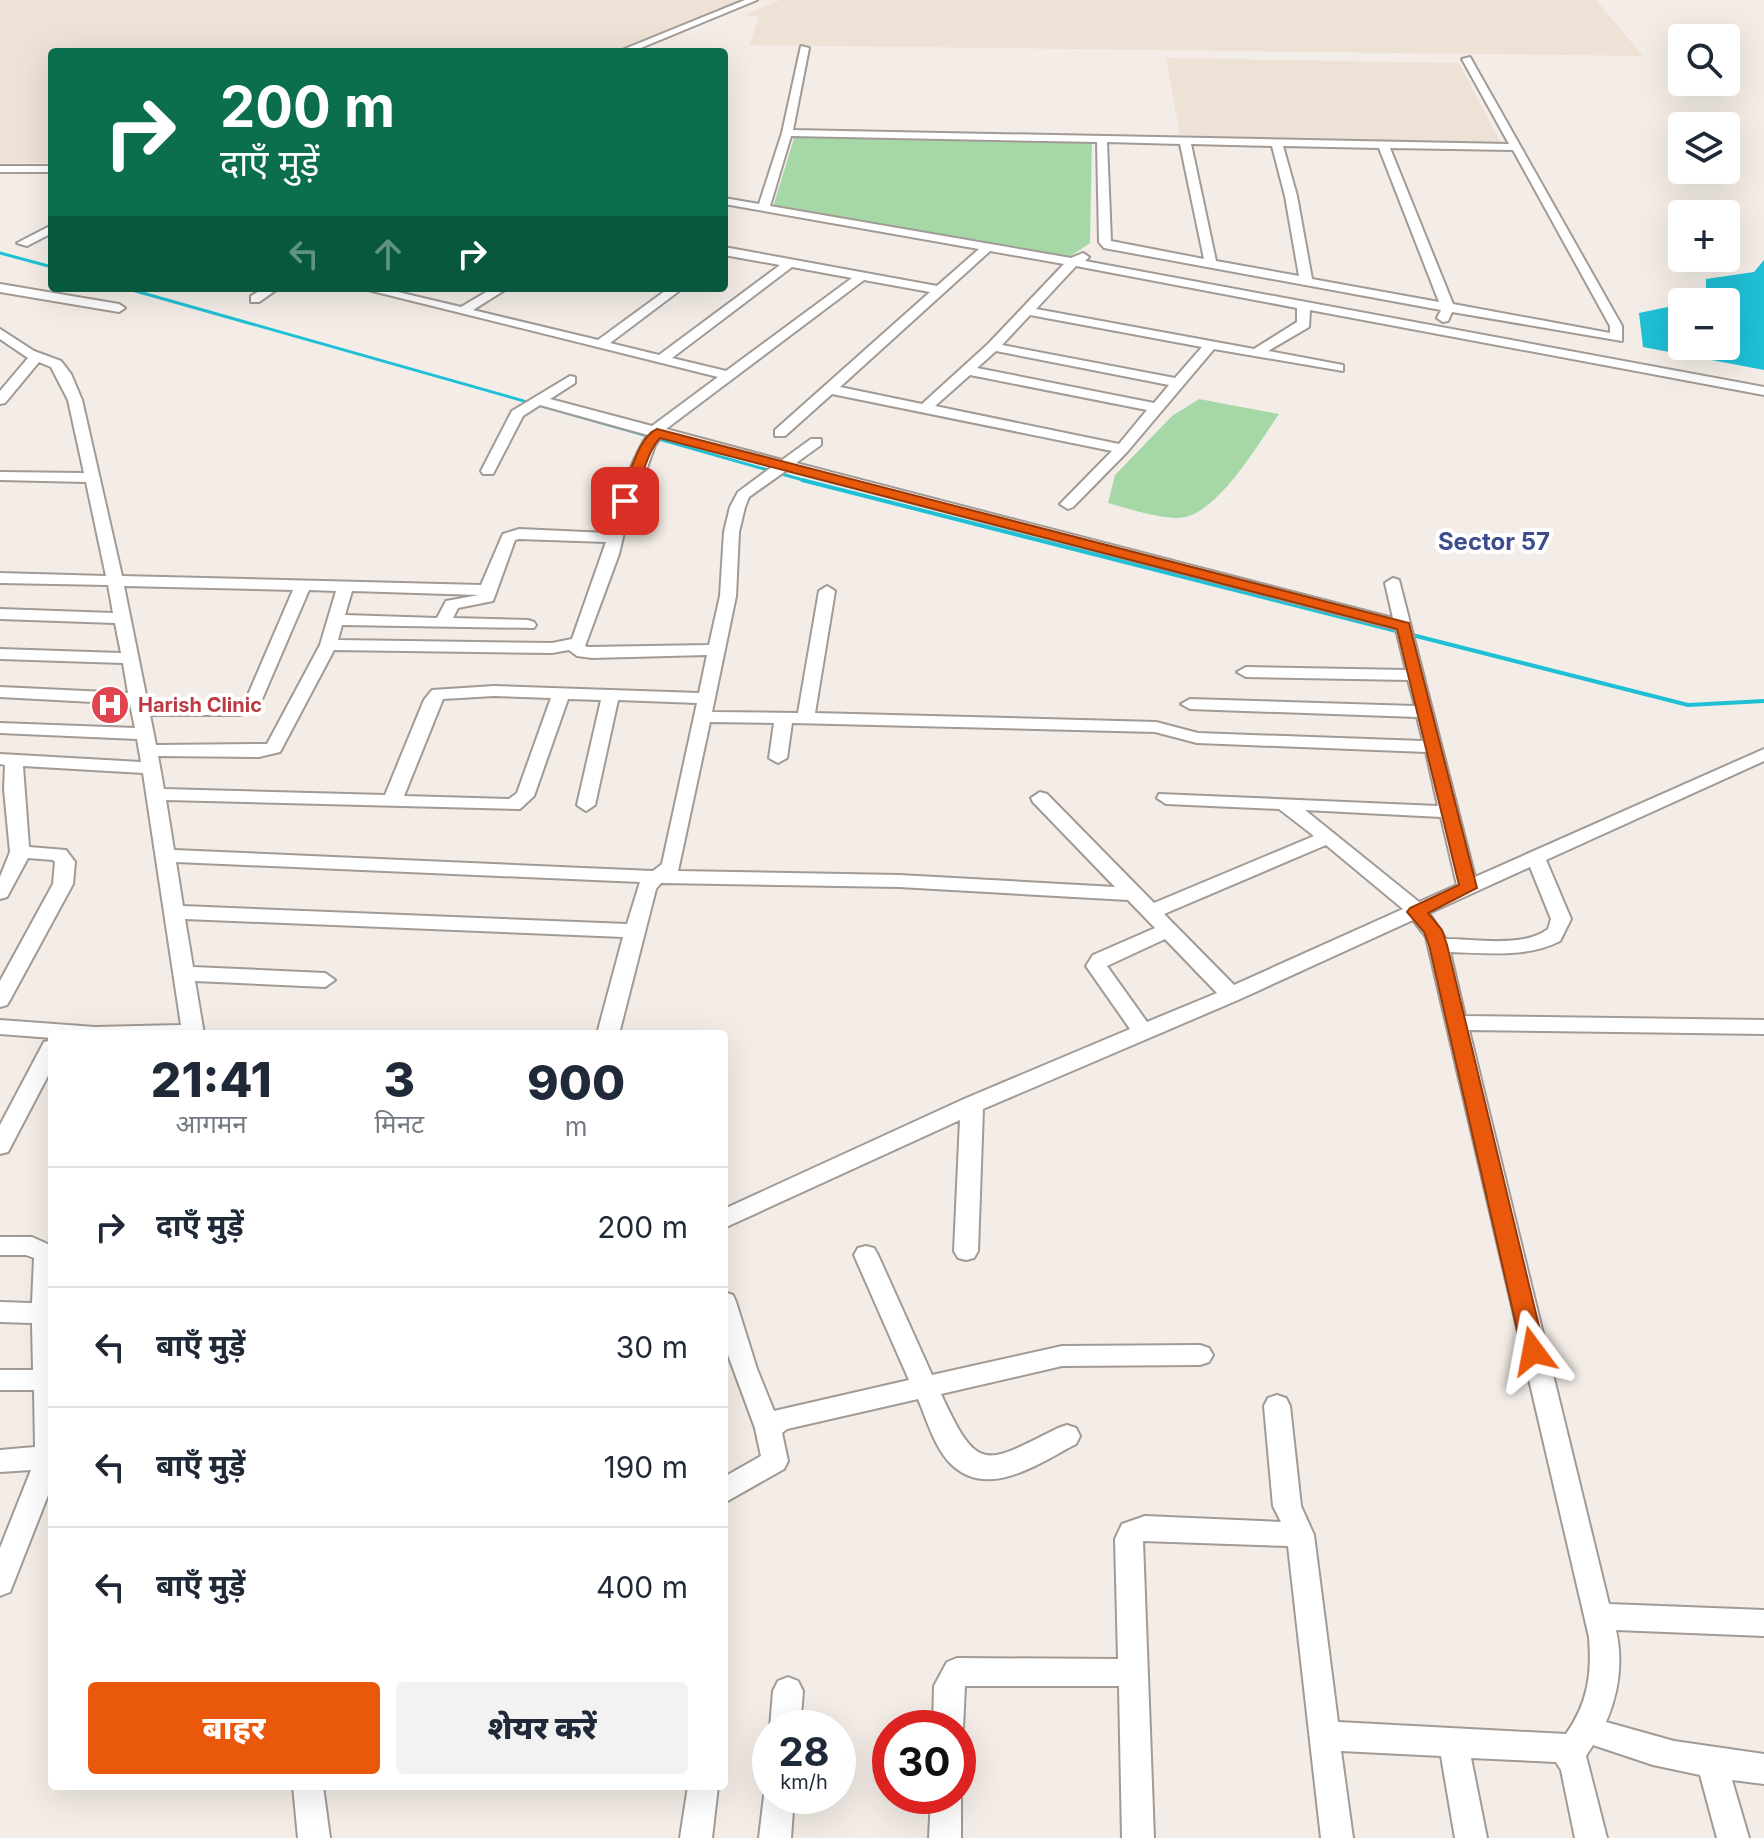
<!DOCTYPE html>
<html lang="hi">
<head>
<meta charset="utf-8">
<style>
  :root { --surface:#fff; --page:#f2f2f3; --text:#1f2937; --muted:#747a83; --line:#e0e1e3; --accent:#ea580c }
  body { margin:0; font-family:Inter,"Noto Sans Devanagari",sans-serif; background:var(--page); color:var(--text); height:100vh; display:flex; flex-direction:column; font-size:30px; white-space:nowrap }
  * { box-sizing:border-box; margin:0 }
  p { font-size:26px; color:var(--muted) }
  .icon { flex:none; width:44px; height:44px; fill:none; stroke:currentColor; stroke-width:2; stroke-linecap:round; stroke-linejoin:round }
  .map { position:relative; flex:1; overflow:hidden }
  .details { position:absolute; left:48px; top:1030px; width:680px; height:760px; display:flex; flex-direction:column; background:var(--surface); border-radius:8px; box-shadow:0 8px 32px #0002 }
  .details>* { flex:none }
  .hud { position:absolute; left:48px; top:48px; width:680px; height:244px; border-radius:8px; box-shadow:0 8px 32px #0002; background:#0b6e4f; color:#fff; overflow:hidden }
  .buttons { position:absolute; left:1668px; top:24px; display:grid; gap:16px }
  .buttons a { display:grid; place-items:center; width:72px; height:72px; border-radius:8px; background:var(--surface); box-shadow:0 8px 32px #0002; font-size:40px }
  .speed { position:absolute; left:752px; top:1710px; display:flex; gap:16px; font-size:40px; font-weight:700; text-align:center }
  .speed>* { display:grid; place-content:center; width:104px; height:104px; border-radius:50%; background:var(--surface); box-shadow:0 8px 32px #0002; line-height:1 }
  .speed small { font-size:20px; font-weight:400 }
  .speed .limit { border:12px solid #d22; background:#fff; color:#111 }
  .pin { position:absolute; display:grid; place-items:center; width:68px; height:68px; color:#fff; margin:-34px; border-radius:16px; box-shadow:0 4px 12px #0006 }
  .me { position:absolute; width:88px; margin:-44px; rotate:347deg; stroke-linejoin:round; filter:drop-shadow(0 0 6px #0008) }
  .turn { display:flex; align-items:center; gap:28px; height:168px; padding:0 40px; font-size:36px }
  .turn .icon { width:104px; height:104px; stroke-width:2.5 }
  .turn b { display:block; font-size:56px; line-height:68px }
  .lanes { display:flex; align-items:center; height:76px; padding:0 40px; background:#0003; justify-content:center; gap:40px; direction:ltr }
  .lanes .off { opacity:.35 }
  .eta { display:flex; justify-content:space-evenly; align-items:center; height:136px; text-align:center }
  .eta b { font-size:48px; font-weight:800; line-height:56px }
  .action { display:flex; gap:16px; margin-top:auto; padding:16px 40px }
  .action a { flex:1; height:92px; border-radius:8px; background:var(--accent); color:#fff; font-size:32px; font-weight:800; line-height:92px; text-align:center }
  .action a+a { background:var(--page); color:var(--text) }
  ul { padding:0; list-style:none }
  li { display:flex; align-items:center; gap:24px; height:120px; padding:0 40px; border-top:2px solid var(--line) }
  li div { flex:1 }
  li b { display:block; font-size:30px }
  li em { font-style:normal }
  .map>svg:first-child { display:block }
</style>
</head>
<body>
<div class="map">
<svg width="1764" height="1838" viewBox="0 0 1764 1838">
  <rect width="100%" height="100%" fill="#f4ede7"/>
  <g fill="#eee1d6">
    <path d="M 0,0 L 743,0 L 610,52 L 52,52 L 52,163 L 0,163 Z"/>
    <path d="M 780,0 L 1596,0 L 1643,56 L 749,45 L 759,17 L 744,15 Z"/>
    <path d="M 1166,58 L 1459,63 L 1501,143 L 1180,136 Z"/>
  </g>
  <g fill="#a5d8a6">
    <path d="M 795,135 L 1092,141 L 1090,243 L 1068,258 L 773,207 Z"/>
    <path d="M 1199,399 L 1279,414 C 1258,444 1215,520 1176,518 C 1153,517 1130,509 1108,503 L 1115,475 L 1172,416 Z"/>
  </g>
  <path fill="#1fc0d6" d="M 1764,260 L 1764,370 L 1643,347 L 1639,313 L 1682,304 L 1682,346 L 1726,346 L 1726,302 L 1689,302 L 1706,298 L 1706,279 L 1754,272 Z"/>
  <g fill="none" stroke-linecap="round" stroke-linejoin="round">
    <g stroke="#1fc0d6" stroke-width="3">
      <path d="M 0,253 L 52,267"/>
      <path d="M 125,288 L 810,482"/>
    </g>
    <path stroke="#1fc0d6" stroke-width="4" d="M 802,480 L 1688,705 L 1764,701"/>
    <g stroke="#a19a95" stroke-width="4">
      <g id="minor">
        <path d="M 745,0 L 757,0 L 631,52 L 617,52 Z"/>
        <path d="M 801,46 L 809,48 L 793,130 L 1509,144 L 1462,59 L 1470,57 L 1622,326 L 1622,341 L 1452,312 L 1448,321 L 1443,322 L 1437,318 L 1441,310 L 1104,248 L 1099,242 L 1097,142 L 791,136 L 770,206 L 1071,258 L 1083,253 L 1089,257 L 1085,261 L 1764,387 L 1764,395 L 1310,310 L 1309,327 L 1268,351 L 1343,365 L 1343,371 L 1214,349 L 1127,452 L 1073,507 L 1068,509 L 1060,504 L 1063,501 L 1112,451 L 832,394 L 785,436 L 775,436 L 775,430 L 930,292 L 864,280 L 666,429 L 782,460 L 811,439 L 821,439 L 821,445 L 796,463 L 1393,618 L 1385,583 L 1393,578 L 1399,580 L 1475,877 L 1764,749 L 1764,761 L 1546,860 L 1571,919 L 1560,941 C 1527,958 1486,953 1450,952 L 1465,1016 L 1764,1020 L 1764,1034 L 1469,1030 L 1609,1604 L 1764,1610 L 1764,1636 L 1616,1630 C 1623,1661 1619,1692 1606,1722 L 1674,1741 L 1764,1754 L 1764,1784 L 1732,1780 L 1749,1838 L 1717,1838 L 1700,1775 L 1653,1765 L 1593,1745 L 1586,1756 L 1607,1838 L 1575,1838 L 1561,1770 L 1556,1762 L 1471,1758 L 1487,1838 L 1455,1838 L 1441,1756 L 1341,1751 L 1353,1838 L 1321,1838 L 1288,1546 L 1143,1541 L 1154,1838 L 1122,1838 L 1119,1686 L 965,1686 L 963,1728 L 959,1738 L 958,1728 L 933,1728 L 934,1686 L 947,1662 L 957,1658 L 1118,1659 L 1115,1539 L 1122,1524 L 1145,1516 L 1281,1522 L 1273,1506 L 1264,1406 L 1268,1398 L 1277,1395 L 1286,1398 L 1290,1406 L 1301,1506 L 1314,1535 L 1338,1722 L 1566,1734 C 1588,1703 1592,1674 1589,1637 L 1426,937 L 1413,920 L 1238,1000 L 983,1109 L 978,1251 L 974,1258 L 966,1260 L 958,1258 L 954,1251 L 960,1120 L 724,1228 L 724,1209 L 964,1099 L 1130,1029 L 1086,966 L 1093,955 L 1155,928 L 1128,900 L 899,887 L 661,883 L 656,889 L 619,1034 L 597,1034 L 623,937 L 185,919 L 193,967 L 325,973 L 335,980 L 325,987 L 195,981 L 204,1034 L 52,1034 L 52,1038 L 0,1034 L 0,1020 L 95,1027 L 181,1025 L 143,773 L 23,766 L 29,847 L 66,850 L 75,862 L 73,884 L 10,1000 L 7,1005 L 0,1007 L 0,981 L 53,884 L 55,862 L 53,860 L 28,858 L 7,897 L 0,899 L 0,877 L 10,852 L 4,789 L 5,765 L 0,764 L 0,754 L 141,762 L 137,739 L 0,733 L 0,723 L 135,728 L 130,704 L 0,697 L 0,687 L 128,693 L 123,663 L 0,659 L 0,649 L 121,653 L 115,623 L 0,619 L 0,609 L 113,613 L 108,585 L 0,583 L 0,573 L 106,576 L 86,482 L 0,480 L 0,472 L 84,473 L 68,400 L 51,367 L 39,362 L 5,403 L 0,404 L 0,391 L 28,358 L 0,339 L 0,329 L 34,351 L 61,361 L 71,374 L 82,400 L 122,576 L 481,585 L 503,534 L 519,529 L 608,533 C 613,511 635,451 648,435 L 540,405 L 523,416 L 493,474 L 483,474 L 481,471 L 512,411 L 570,376 L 575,377 L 575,383 L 550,399 L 652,426 L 718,377 L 360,288 L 381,288 L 461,307 L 493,288 L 508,288 L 473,310 L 598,340 L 669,288 L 683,288 L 610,343 L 659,355 L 780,265 L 724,255 L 724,247 L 937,286 L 979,249 L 724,204 L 724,198 L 759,204 L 782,133 ZM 1107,142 L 1180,144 L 1204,259 L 1111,241 ZM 1191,144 L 1272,146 L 1285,196 L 1299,276 L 1216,261 ZM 1283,146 L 1379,148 L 1439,302 L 1312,279 L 1297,196 ZM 1390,148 L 1513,150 L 1610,326 L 1610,333 L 1453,304 ZM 990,251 L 1064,264 L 988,344 L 922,404 L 840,387 ZM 1076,266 L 1297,308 L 1297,322 L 1254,349 L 1036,309 ZM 792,267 L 852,278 L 726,371 L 672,358 ZM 1030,315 L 1202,347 L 1175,378 L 1002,345 ZM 996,351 L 1169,385 L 1154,403 L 977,368 ZM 970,375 L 1147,410 L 1119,444 L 935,406 ZM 661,437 L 773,466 L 738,492 L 730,507 L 724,532 L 720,596 L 709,645 L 588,647 L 585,646 L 619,554 L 630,507 L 642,482 L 655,445 ZM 787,470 L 1396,629 L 1406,670 L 1246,667 L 1237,672 L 1246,677 L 1408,680 L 1415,706 L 1190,699 L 1181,704 L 1190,709 L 1417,717 L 1423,741 L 1198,733 L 1156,722 L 815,713 L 835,591 L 827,586 L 819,591 L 798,713 L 712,712 L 736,596 L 739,532 L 745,507 L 749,497 ZM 519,539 L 606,542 L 572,639 L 552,643 L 338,640 L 342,625 L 534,628 L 536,625 L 534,622 L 528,620 L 453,618 L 458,608 L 493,601 L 515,540 ZM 124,586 L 293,590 L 244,704 L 148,705 ZM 309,590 L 336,591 L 320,645 L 267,744 L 156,745 L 150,715 L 239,715 L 257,711 ZM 352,591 L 479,595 L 446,601 L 437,618 L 345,615 ZM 334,650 L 552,653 L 569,650 L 577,656 L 592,658 L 707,655 L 699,693 L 494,686 L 432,690 L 424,700 L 385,795 L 164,789 L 158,756 L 259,757 L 280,752 ZM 494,696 L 551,698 L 517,793 L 509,799 L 404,796 L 443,699 ZM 568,699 L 601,700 L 577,805 L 586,811 L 595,805 L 618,700 L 697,703 L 662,864 L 653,871 L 174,850 L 166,800 L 520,809 L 534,796 ZM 710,722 L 774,723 L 769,758 L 778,763 L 787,758 L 792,723 L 1155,732 L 1197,743 L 1426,752 L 1438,806 L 1159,794 L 1157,798 L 1166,804 L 1279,809 L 1314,836 L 1154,903 L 1047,794 L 1040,792 L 1031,798 L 1033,802 L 1115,887 L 899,875 L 678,871 ZM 1305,810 L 1441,817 L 1457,885 L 1419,902 ZM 1326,845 L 1403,909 L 1234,985 L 1164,914 ZM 176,862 L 640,882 L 627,924 L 183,906 ZM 1530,867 L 1551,919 L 1548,929 C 1523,948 1477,939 1446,939 L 1429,913 ZM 1165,939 L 1217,993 L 1147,1022 L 1107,966 Z"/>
        <rect x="0" y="166" width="52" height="6"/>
        <path d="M 52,225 L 52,233 L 27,246 L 17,243 Z"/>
        <path d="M 0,284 L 119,304 L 125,308 L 119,312 L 0,292 Z"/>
        <path d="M 264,288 L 279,288 L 259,302 L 251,302 L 251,296 Z"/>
        <path d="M 52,1040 L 52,1068 L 8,1152 L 0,1154 L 0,1125 L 44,1042 Z"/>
        <path d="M 0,1237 L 32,1237 L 52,1246 L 52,1485 L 10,1592 L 0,1596 L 0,1548 L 31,1470 L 0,1472 L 0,1450 L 35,1447 L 34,1390 L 0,1390 L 0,1370 L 33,1370 L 32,1323 L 0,1322 L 0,1302 L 32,1303 L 34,1258 L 26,1255 L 0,1255 Z"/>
        <path d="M 866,1246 L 874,1248 L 878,1255 L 932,1375 L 1062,1346 L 1200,1345 L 1209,1348 L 1213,1355 L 1209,1362 L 1200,1365 L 1062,1366 L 941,1394 C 978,1474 984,1465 1058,1428 L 1067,1425 L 1076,1428 L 1080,1436 L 1076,1444 C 1041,1462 989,1500 952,1465 C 935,1449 927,1420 918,1399 L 787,1429 L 782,1433 L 788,1461 L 784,1469 L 724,1503 L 724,1477 L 761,1456 L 755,1428 L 724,1344 L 724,1292 L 733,1295 L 736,1302 L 757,1369 L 774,1411 L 909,1380 L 854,1255 L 858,1248 Z"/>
        <path d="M 788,1677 L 798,1681 L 803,1691 L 800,1728 L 770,1728 L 773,1691 L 778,1681 Z"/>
        <path d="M 768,1785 L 770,1796 L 794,1796 L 791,1838 L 759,1838 L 764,1796 Z"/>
        <path d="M 293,1786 L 323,1786 L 330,1838 L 298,1838 Z"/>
        <path d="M 688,1786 L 718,1786 L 712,1838 L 680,1838 Z"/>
        <path d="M 958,1788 L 961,1796 L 961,1838 L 929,1838 L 931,1796 L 958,1796 Z"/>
      </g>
    </g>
    <use href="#minor" fill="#fff" fill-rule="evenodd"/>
  </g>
  <path fill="#ea580c" stroke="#983908" stroke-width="2" d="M 657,429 L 1409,623 L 1477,888 L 1428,913 L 1442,930 L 1447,945 L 1545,1351 L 1541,1358 L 1533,1361 L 1525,1358 L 1522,1351 L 1429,945 L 1424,932 L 1407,912 L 1410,908 L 1459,885 L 1397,629 L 660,438 C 647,451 641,483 631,501 L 620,504 L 618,501 C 629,481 637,437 657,429 Z"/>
  <defs>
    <g id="hospital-disc" transform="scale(2)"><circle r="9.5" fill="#e0444e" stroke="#fff"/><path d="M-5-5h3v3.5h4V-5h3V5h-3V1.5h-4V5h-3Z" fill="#fff"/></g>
  </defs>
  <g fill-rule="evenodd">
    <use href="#hospital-disc" x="110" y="705"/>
  </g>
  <g text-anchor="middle" stroke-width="8" stroke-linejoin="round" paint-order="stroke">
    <g font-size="20" font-weight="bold" fill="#be3a42" stroke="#fff" text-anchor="start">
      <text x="138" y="712">Harish Clinic</text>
    </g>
    <g font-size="24" font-weight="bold" fill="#3e4e8a" stroke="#fff">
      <text x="1494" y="550">Sector 57</text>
    </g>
  </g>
</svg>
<div class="buttons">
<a><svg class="icon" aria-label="search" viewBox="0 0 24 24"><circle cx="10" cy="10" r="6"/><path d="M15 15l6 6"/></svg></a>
<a><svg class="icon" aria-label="layers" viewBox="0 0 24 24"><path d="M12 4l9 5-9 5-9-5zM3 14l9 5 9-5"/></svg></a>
<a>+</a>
<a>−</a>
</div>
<div class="speed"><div>28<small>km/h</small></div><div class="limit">30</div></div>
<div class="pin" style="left:625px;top:501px;background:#d93025"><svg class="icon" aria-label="arrive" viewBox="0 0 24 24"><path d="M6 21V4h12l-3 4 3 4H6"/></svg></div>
<svg class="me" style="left:1533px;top:1351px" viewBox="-20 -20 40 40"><path d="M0-17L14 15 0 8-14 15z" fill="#ea580c" stroke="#fff" stroke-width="4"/></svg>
<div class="hud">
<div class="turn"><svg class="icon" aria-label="right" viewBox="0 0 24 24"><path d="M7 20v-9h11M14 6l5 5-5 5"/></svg><div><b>200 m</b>दाएँ मुड़ें</div></div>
<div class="lanes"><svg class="icon off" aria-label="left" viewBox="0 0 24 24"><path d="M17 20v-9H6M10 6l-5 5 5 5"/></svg><svg class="icon off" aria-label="ahead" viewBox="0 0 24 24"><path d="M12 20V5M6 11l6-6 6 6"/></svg><svg class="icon" aria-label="right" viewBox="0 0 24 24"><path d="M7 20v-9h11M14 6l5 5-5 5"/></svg></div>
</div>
<section class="details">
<div class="eta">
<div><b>21:41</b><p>आगमन</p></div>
<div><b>3</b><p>मिनट</p></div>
<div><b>900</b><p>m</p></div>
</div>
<ul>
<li><svg class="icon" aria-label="right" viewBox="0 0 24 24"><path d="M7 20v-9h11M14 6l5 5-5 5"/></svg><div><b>दाएँ मुड़ें</b></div><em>200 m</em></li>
<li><svg class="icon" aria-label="left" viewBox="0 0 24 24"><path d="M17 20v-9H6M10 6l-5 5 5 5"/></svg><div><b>बाएँ मुड़ें</b></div><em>30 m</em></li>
<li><svg class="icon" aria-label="left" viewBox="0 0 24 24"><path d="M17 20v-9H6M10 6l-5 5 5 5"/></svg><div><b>बाएँ मुड़ें</b></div><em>190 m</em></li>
<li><svg class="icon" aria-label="left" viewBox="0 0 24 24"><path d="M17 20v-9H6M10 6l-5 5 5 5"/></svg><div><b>बाएँ मुड़ें</b></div><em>400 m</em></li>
</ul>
<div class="action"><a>बाहर</a><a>शेयर करें</a></div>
</section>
</div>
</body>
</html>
